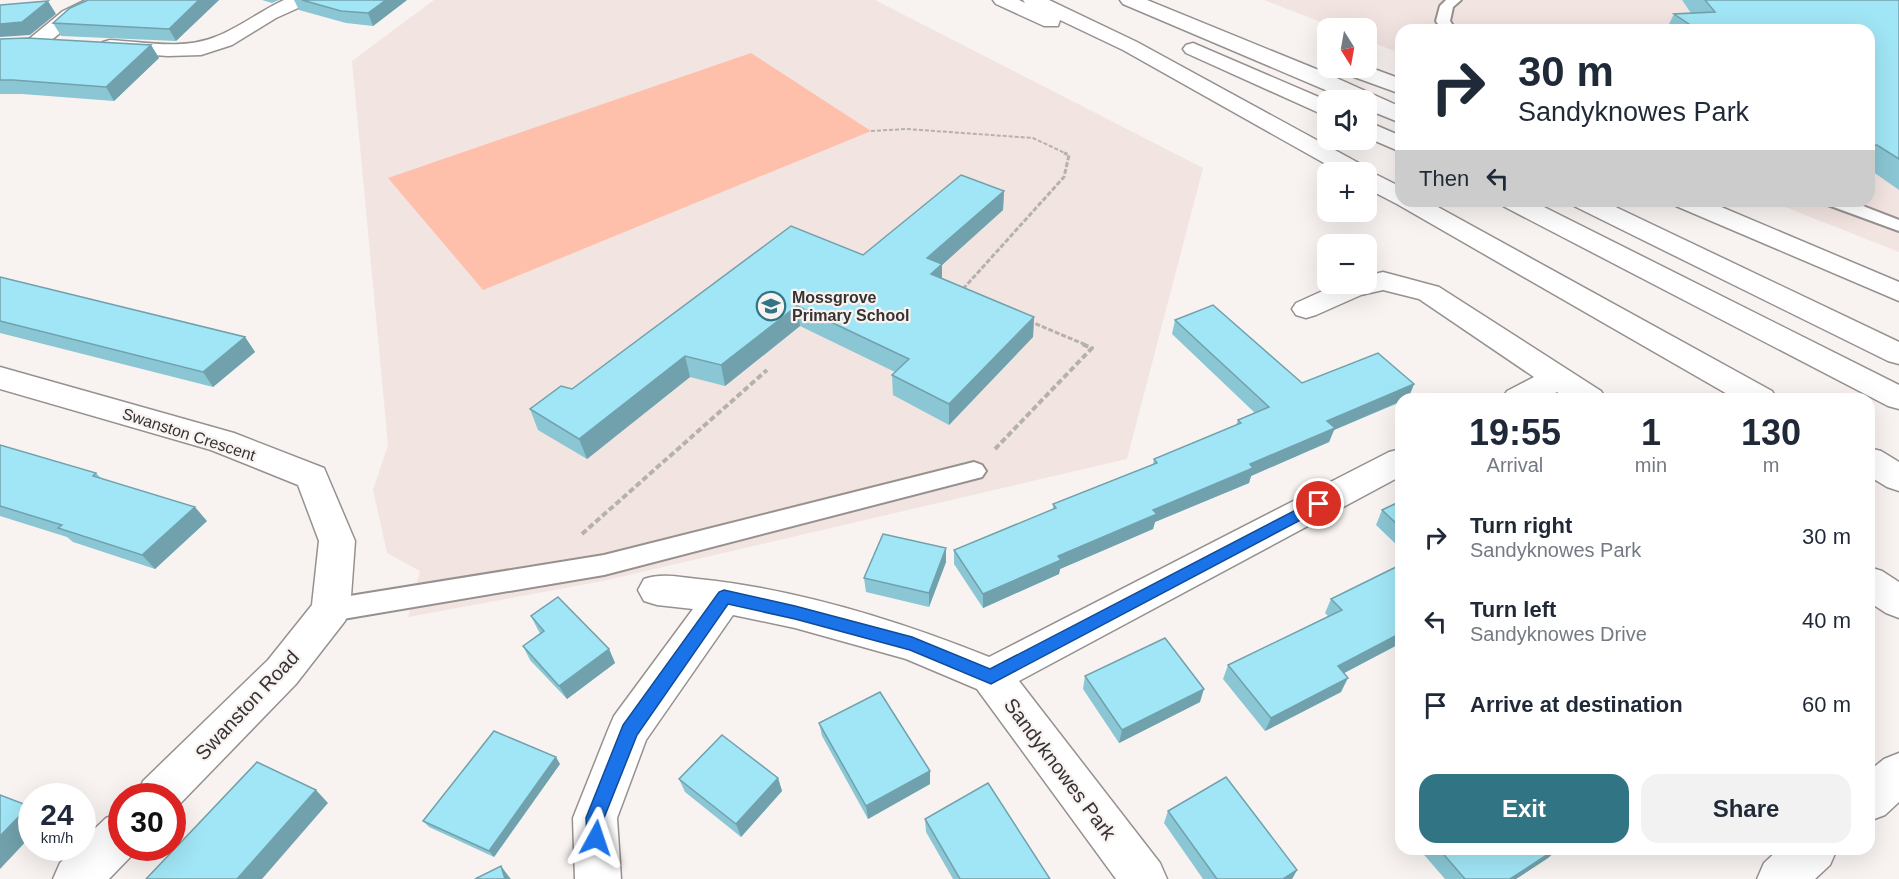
<!DOCTYPE html>
<html lang="en">
<head>
<meta charset="utf-8">
<style>
  :root { --surface:#fff; --page:#f2f2f3; --text:#1f2937; --muted:#747a83; --accent:#317584 }
  body { margin:0; font-family:Arial,sans-serif; background:var(--page); color:var(--text); height:100vh; display:flex; flex-direction:column; font-size:22px; white-space:nowrap }
  * { box-sizing:border-box; margin:0 }
  p { font-size:20px; color:var(--muted) }
  .icon { flex:none; width:33px; height:33px; fill:none; stroke:currentColor; stroke-width:2; stroke-linecap:round; stroke-linejoin:round }
  .map { position:relative; flex:1; overflow:hidden }
  .side { position:absolute; left:1395px; top:393px; width:480px; height:462px; display:flex; flex-direction:column; background:var(--surface); border-radius:18px; box-shadow:0 6px 24px #0002 }
  .side>* { flex:none }
  .banner { position:absolute; left:1395px; top:24px; width:480px; height:183px; border-radius:18px; box-shadow:0 6px 24px #0002; background:#fff; color:var(--text); overflow:hidden }
  .needle { width:39px; rotate:169deg }
  .fabs { position:absolute; left:1317px; top:18px; display:grid; gap:12px }
  .fabs a { display:grid; place-items:center; width:60px; height:60px; border-radius:12px; background:var(--surface); box-shadow:0 6px 24px #0002; font-size:30px }
  .speed { position:absolute; left:18px; top:783px; display:flex; gap:12px; font-size:30px; font-weight:700; text-align:center }
  .speed>* { display:grid; place-content:center; width:78px; height:78px; border-radius:50%; background:var(--surface); box-shadow:0 6px 24px #0002; line-height:1 }
  .speed small { font-size:15px; font-weight:400 }
  .speed .limit { border:9px solid #d22; background:#fff; color:#111 }
  .pin { position:absolute; display:grid; place-items:center; width:51px; height:51px; color:#fff; margin:-26px; border:3px solid #fff; border-radius:50%; box-shadow:0 2px 6px #0007 }
  .me { position:absolute; width:66px; margin:-33px; rotate:5deg; stroke-linejoin:round; filter:drop-shadow(0 0 4px #0008) }
  .turn { display:flex; align-items:center; gap:21px; height:126px; padding:0 24px; font-size:27px }
  .turn .icon { width:78px; height:78px; stroke-width:2.5 }
  .turn b { display:block; font-size:42px; line-height:51px }
  .then { display:flex; align-items:center; height:57px; padding:0 24px; background:#0003; gap:12px; font-size:22px }
  .eta { display:flex; justify-content:space-evenly; align-items:center; height:102px; text-align:center }
  .eta b { font-size:36px; font-weight:600; line-height:42px }
  .cta { display:flex; gap:12px; margin-top:auto; padding:12px 24px }
  .cta a { flex:1; height:69px; border-radius:18px; background:var(--accent); color:#fff; font-size:24px; font-weight:600; line-height:69px; text-align:center }
  .cta a+a { background:var(--page); color:var(--text) }
  ul { padding:0; list-style:none }
  li { display:flex; align-items:center; gap:18px; height:84px; padding:0 24px }
  li div { flex:1 }
  li b { display:block; font-size:22px }
  li em { font-style:normal }
  .map>svg:first-child { display:block }
</style>
</head>
<body>
<div class="map">
<svg width="1899" height="879" viewBox="0 0 1899 879">
  <rect width="100%" height="100%" fill="#f8f3f1"/>
  <g fill="#f2e4e0">
    <path d="M 434,0 L 875,0 L 1203,168 L 1127,459 L 603,581 L 408,617 L 420,571 L 387,553 L 373,490 L 388,445 L 352,61 Z"/>
    <path d="M 1264,0 L 1899,0 L 1899,252 L 1770,201 L 1869,201 L 1869,30 L 1401,30 L 1401,54 L 1367,40 L 1366,28 L 1336,28 Z"/>
  </g>
  <path fill="#febfab" d="M 751,53 L 871,131 L 483,290 L 388,178 Z"/>
  <g fill="none" stroke-linecap="round" stroke-linejoin="round">
    <g stroke="#96918f" stroke-width="4">
      <g id="lane">
        <path d="M 1446,0 L 1461,0 L 1453,7 L 1450,21 L 1456,30 L 1442,30 L 1436,21 L 1440,6 Z"/>
        <path d="M 1825,201 L 1850,201 L 1899,220 L 1899,231 L 1828,205 Z"/>
        <path d="M 974,462 L 982,465 L 986,471 L 982,477 L 604,575 L 331,621 L 322,618 L 318,610 L 322,602 L 331,599 L 604,555 Z"/>
      </g>
    </g>
    <g stroke="#96918f" stroke-width="3">
      <g id="street">
        <path d="M 86,0 L 111,0 L 108,4 L 77,19 L 43,47 L 36,49 L 29,47 L 26,43 L 29,39 L 63,11 Z"/>
        <path d="M 284,0 L 310,0 L 307,4 L 276,18 L 232,45 L 201,55 L 168,56 L 110,52 L 103,50 L 100,46 L 103,42 L 110,40 C 144,42 183,50 215,37 C 239,28 260,11 284,0 Z"/>
        <path d="M 1383,272 L 1439,287 L 1601,391 L 1606,399 L 1567,399 L 1557,392 L 1544,399 L 1502,399 L 1507,391 L 1534,377 L 1419,299 L 1383,290 L 1361,295 L 1316,315 L 1306,318 L 1296,315 L 1292,309 L 1296,303 L 1338,284 L 1366,284 L 1366,276 Z"/>
        <path d="M 0,367 L 234,433 L 324,468 L 355,541 L 350,610 L 345,621 L 296,684 L 172,812 L 172,796 L 137,796 L 143,781 L 268,660 L 312,605 L 319,541 L 298,485 L 211,450 L 0,389 Z"/>
        <path d="M 1401,449 L 1401,476 L 1019,681 L 1160,863 L 1167,879 L 1116,879 L 977,689 L 906,659 L 795,628 L 733,615 L 646,740 L 617,818 L 621,879 L 575,879 L 573,818 L 608,730 L 614,716 L 693,609 L 657,605 L 644,601 L 638,590 L 644,579 C 662,573 679,577 698,579 C 797,589 897,620 989,657 L 1389,452 Z"/>
        <path d="M 1869,567 L 1882,571 L 1899,582 L 1899,618 L 1886,613 L 1869,602 Z"/>
        <path d="M 1899,753 L 1899,802 L 1885,815 L 1869,821 L 1869,771 L 1884,759 Z"/>
        <path d="M 122,812 L 122,848 L 139,848 L 109,879 L 53,879 L 60,863 L 75,848 L 82,848 L 82,841 L 106,818 Z"/>
        <path d="M 1779,849 L 1837,849 L 1830,865 L 1815,879 L 1757,879 L 1764,863 Z"/>
      </g>
    </g>
    <g stroke="#96918f" stroke-width="3">
      <g id="highway">
        <path d="M 993,0 L 1019,0 L 1025,3 L 1023,0 L 1049,0 L 1137,42 L 1366,167 L 1369,171 L 1401,187 L 1401,201 L 1427,201 L 1772,391 L 1777,399 L 1736,399 L 1397,204 L 1366,188 L 1366,172 L 1340,172 L 1123,50 L 1060,20 L 1058,26 L 1044,26 L 996,4 Z"/>
        <path d="M 1120,0 L 1147,0 L 1321,71 L 1401,107 L 1401,123 L 1366,109 L 1366,100 L 1349,100 L 1123,4 Z"/>
        <path d="M 1193,43 L 1328,101 L 1328,117 L 1186,53 L 1183,49 L 1186,45 Z"/>
        <path d="M 1366,66 L 1401,79 L 1401,94 L 1343,73 L 1340,68 Z"/>
        <path d="M 1366,121 L 1401,136 L 1401,152 L 1366,137 Z"/>
        <path d="M 1499,201 L 1532,201 L 1899,385 L 1899,409 L 1888,406 L 1503,206 Z"/>
        <path d="M 1570,201 L 1603,201 L 1899,342 L 1899,364 L 1888,361 L 1574,206 Z"/>
        <path d="M 1672,201 L 1707,201 L 1899,282 L 1899,301 L 1676,206 Z"/>
        <path d="M 1869,448 L 1881,451 L 1899,462 L 1899,491 L 1887,487 L 1869,476 Z"/>
      </g>
    </g>
    <path stroke="#b5b1af" stroke-width="2" stroke-dasharray="4 2" stroke-linecap="butt" d="M 871,131 L 907,129 L 1033,138 L 1067,154"/>
    <g stroke="#b5b1af" stroke-width="3" stroke-dasharray="5 2" stroke-linecap="butt">
      <path d="M 963,289 L 1064,177 L 1069,155 L 1064,153"/>
      <path d="M 1029,321 L 1086,345"/>
    </g>
    <g stroke="#b5b1af" stroke-width="4" stroke-dasharray="6 3" stroke-linecap="butt">
      <path d="M 995,449 L 1092,348 L 1082,344"/>
      <path d="M 582,534 L 767,370"/>
    </g>
    <use href="#lane" fill="#fff" fill-rule="evenodd"/>
    <use href="#street" fill="#fff" fill-rule="evenodd"/>
    <use href="#highway" fill="#fff" fill-rule="evenodd"/>
  </g>
  <g fill="#8ac6d4">
    <path d="M 88,0 L 219,0 L 176,41 L 61,36 L 53,23 Z"/>
    <path d="M 262,0 L 279,0 L 272,3 Z"/>
    <path d="M 294,0 L 407,0 L 373,26 L 346,23 L 299,10 Z"/>
    <path d="M 1682,0 L 1899,0 L 1899,190 L 1869,169 L 1869,30 L 1666,30 L 1674,14 L 1691,13 Z"/>
    <path d="M 0,39 L 151,45 L 159,58 L 114,101 L 22,94 L 0,94 Z"/>
    <path d="M 1004,191 L 1003,210 L 942,265 L 942,278 L 1034,317 L 1033,337 L 949,425 L 893,395 L 892,375 L 895,372 L 800,326 L 725,386 L 690,377 L 587,459 L 538,430 L 530,409 L 572,389 L 863,255 Z"/>
    <path d="M 0,277 L 245,337 L 255,352 L 213,387 L 0,333 Z"/>
    <path d="M 1175,320 L 1302,383 L 1414,384 L 1408,399 L 1334,430 L 1329,442 L 1251,476 L 1249,483 L 1155,522 L 1153,529 L 1060,569 L 1059,574 L 983,608 L 954,564 L 954,550 L 1053,509 L 1053,504 L 1153,464 L 1154,459 L 1236,425 L 1238,420 L 1255,413 L 1172,334 Z"/>
    <path d="M 0,445 L 96,473 L 101,478 L 207,521 L 155,569 L 73,542 L 67,537 L 0,516 Z"/>
    <path d="M 1401,501 L 1401,549 L 1376,525 L 1382,510 Z"/>
    <path d="M 946,548 L 946,562 L 929,607 L 866,592 L 864,578 Z"/>
    <path d="M 1401,566 L 1401,643 L 1344,673 L 1341,692 L 1265,731 L 1223,679 L 1228,665 L 1328,616 L 1325,613 L 1331,599 Z"/>
    <path d="M 531,616 L 609,649 L 615,663 L 567,699 L 530,660 L 523,646 L 540,633 L 538,630 Z"/>
    <path d="M 1085,676 L 1200,702 L 1119,743 L 1083,689 Z"/>
    <path d="M 819,723 L 930,784 L 868,819 L 822,736 Z"/>
    <path d="M 560,764 L 494,857 L 429,827 L 423,821 Z"/>
    <path d="M 778,778 L 782,791 L 741,837 L 685,792 L 679,779 Z"/>
    <path d="M 1168,811 L 1297,870 L 1292,879 L 1203,879 L 1164,823 Z"/>
    <path d="M 925,819 L 1050,879 L 953,879 L 926,832 Z"/>
    <path d="M 1419,849 L 1558,849 L 1548,858 L 1516,879 L 1445,879 Z"/>
  </g>
  <g fill="#71a1ac">
    <path d="M 199,0 L 219,0 L 176,41 L 169,29 Z"/>
    <path d="M 386,0 L 407,0 L 373,26 L 368,13 Z"/>
    <path d="M 48,1 L 56,14 L 30,35 L 0,37 L 0,24 Z"/>
    <path d="M 151,45 L 159,58 L 114,101 L 106,87 Z"/>
    <path d="M 1004,191 L 1003,210 L 942,265 L 942,284 L 927,278 L 927,258 Z"/>
    <path d="M 797,306 L 800,326 L 725,386 L 721,365 Z"/>
    <path d="M 1034,317 L 1033,337 L 949,425 L 949,404 Z"/>
    <path d="M 245,337 L 255,352 L 213,387 L 203,372 Z"/>
    <path d="M 685,356 L 690,377 L 587,459 L 579,439 Z"/>
    <path d="M 1414,384 L 1408,399 L 1401,399 L 1401,401 L 1334,430 L 1329,442 L 1251,476 L 1249,483 L 1155,522 L 1153,529 L 1060,569 L 1059,574 L 983,608 L 983,594 L 1058,556 L 1250,464 L 1327,421 Z"/>
    <path d="M 195,507 L 207,521 L 155,569 L 142,555 Z"/>
    <path d="M 946,548 L 946,562 L 929,607 L 929,593 Z"/>
    <path d="M 1401,633 L 1401,643 L 1331,680 L 1338,666 Z"/>
    <path d="M 609,649 L 615,663 L 567,699 L 559,686 Z"/>
    <path d="M 1348,678 L 1341,692 L 1265,731 L 1271,718 Z"/>
    <path d="M 1204,689 L 1200,702 L 1119,743 L 1122,730 Z"/>
    <path d="M 556,757 L 560,764 L 494,857 L 489,851 Z"/>
    <path d="M 930,771 L 930,784 L 868,819 L 866,806 Z"/>
    <path d="M 778,778 L 782,791 L 741,837 L 736,824 Z"/>
    <path d="M 316,790 L 328,803 L 262,879 L 237,879 Z"/>
    <path d="M 29,806 L 32,808 L 32,835 L 0,869 L 0,836 Z"/>
    <path d="M 1556,849 L 1558,849 L 1548,858 L 1516,879 L 1510,879 Z"/>
    <path d="M 501,866 L 510,878 L 511,879 L 505,879 Z"/>
    <path d="M 1297,870 L 1292,879 L 1283,879 Z"/>
  </g>
  <g fill="#a1e6f6" stroke="#71a1ac" stroke-width="1.5">
    <path d="M 88,0 L 199,0 L 169,29 L 53,23 L 70,8 Z"/>
    <path d="M 302,0 L 386,0 L 368,13 L 341,11 Z"/>
    <path d="M 1705,0 L 1899,0 L 1899,159 L 1877,145 L 1869,145 L 1869,30 L 1698,30 L 1674,14 L 1715,12 Z"/>
    <path d="M 48,1 L 22,22 L 0,24 L 0,5 Z"/>
    <path d="M 27,38 L 151,45 L 106,87 L 13,80 L 0,80 L 0,39 Z"/>
    <path d="M 961,175 L 1004,191 L 927,258 L 942,264 L 931,274 L 1034,317 L 949,404 L 892,375 L 909,359 L 797,306 L 721,365 L 685,356 L 579,439 L 530,409 L 561,386 L 572,389 L 791,226 L 863,255 Z"/>
    <path d="M 0,277 L 245,337 L 203,372 L 0,321 Z"/>
    <path d="M 1213,305 L 1302,383 L 1378,353 L 1414,384 L 1327,421 L 1335,428 L 1250,464 L 1253,468 L 1153,510 L 1157,514 L 1058,556 L 1061,560 L 983,594 L 954,550 L 1056,508 L 1053,504 L 1157,463 L 1154,459 L 1241,423 L 1238,420 L 1269,407 L 1175,320 Z"/>
    <path d="M 0,445 L 96,473 L 93,476 L 195,507 L 142,555 L 58,528 L 62,525 L 0,506 Z"/>
    <path d="M 1401,501 L 1401,528 L 1382,510 Z"/>
    <path d="M 883,534 L 946,548 L 929,593 L 864,578 Z"/>
    <path d="M 1400,565 L 1401,566 L 1401,633 L 1338,666 L 1348,678 L 1271,718 L 1228,665 L 1342,610 L 1331,599 Z"/>
    <path d="M 558,597 L 609,649 L 559,686 L 523,646 L 544,631 L 531,616 Z"/>
    <path d="M 1165,638 L 1204,689 L 1122,730 L 1085,676 Z"/>
    <path d="M 880,692 L 930,771 L 866,806 L 819,723 Z"/>
    <path d="M 494,731 L 556,757 L 489,851 L 423,821 Z"/>
    <path d="M 722,735 L 778,778 L 736,824 L 679,779 Z"/>
    <path d="M 257,762 L 316,790 L 237,879 L 146,879 Z"/>
    <path d="M 1226,777 L 1297,870 L 1283,879 L 1217,879 L 1168,811 Z"/>
    <path d="M 988,783 L 1050,879 L 960,879 L 925,819 Z"/>
    <path d="M 0,795 L 29,806 L 0,836 Z"/>
    <path d="M 1439,849 L 1556,849 L 1510,879 L 1465,879 Z"/>
    <path d="M 501,866 L 505,879 L 475,879 Z"/>
  </g>
  <path fill="#1a73e8" stroke="#114b97" stroke-width="1.5" d="M 1319,498 L 1325,500 L 1327,504 L 1325,507 L 991,684 L 910,650 L 795,619 L 728,604 L 637,735 L 604,818 L 605,838 L 603,845 L 596,848 L 589,845 L 587,838 L 586,818 L 623,725 L 719,592 L 724,590 L 795,606 L 912,637 L 990,669 Z"/>
  <defs>
    <g id="school-ring" transform="scale(1.5)"><circle r="9.5" fill="#f8f3f1" stroke="#317584" stroke-width="1.5"/><path d="M0-5L7-2L0 1L-7-2ZM-4 1L0 2.5L4 1V4Q0 6-4 4Z" fill="#317584"/></g>
  </defs>
  <g fill-rule="evenodd">
    <use href="#school-ring" x="771" y="306"/>
  </g>
  <g text-anchor="middle" stroke-width="4.5" stroke-linejoin="round" paint-order="stroke">
    <g font-size="16" font-weight="bold" fill="#363333" stroke="#f8f3f1" text-anchor="start">
      <text x="792" y="303">Mossgrove<tspan x="792" dy="18">Primary School</tspan></text>
    </g>
    <g font-size="16" fill="#363333" stroke="#f8f3f1">
      <text transform="translate(189 434) rotate(18)" y="6">Swanston Crescent</text>
    </g>
    <g font-size="20" fill="#363333" stroke="#f8f3f1">
      <text transform="translate(247 705) rotate(-47)" y="7">Swanston Road</text>
      <text transform="translate(1060 769) rotate(53)" y="7">Sandyknowes Park</text>
    </g>
  </g>
</svg>
<div class="fabs">
<a><svg class="needle" viewBox="-14 -14 28 28"><path d="M0-13l5 13h-10z" fill="#e53935"/><path d="M0 13l5-13h-10z" fill="#747a83"/></svg></a>
<a><svg class="icon" aria-label="sound" viewBox="0 0 24 24"><path d="M4 9h4l5-4v14l-5-4H4zM17 9q2 3 0 6"/></svg></a>
<a>+</a>
<a>−</a>
</div>
<div class="speed"><div>24<small>km/h</small></div><div class="limit">30</div></div>
<div class="pin" style="left:1319px;top:504px;background:#d93025"><svg class="icon" aria-label="arrive" viewBox="0 0 24 24"><path d="M6 21V4h12l-3 4 3 4H6"/></svg></div>
<svg class="me" style="left:596px;top:838px" viewBox="-20 -20 40 40"><path d="M0-17L14 15 0 8-14 15z" fill="#1a73e8" stroke="#fff" stroke-width="4"/></svg>
<div class="banner">
<div class="turn"><svg class="icon" aria-label="right" viewBox="0 0 24 24"><path d="M7 20v-9h11M14 6l5 5-5 5"/></svg><div><b>30 m</b>Sandyknowes Park</div></div>
<div class="then">Then<svg class="icon" aria-label="left" viewBox="0 0 24 24"><path d="M17 20v-9H6M10 6l-5 5 5 5"/></svg></div>
</div>
<section class="side">
<div class="eta">
<div><b>19:55</b><p>Arrival</p></div>
<div><b>1</b><p>min</p></div>
<div><b>130</b><p>m</p></div>
</div>
<ul>
<li><svg class="icon" aria-label="right" viewBox="0 0 24 24"><path d="M7 20v-9h11M14 6l5 5-5 5"/></svg><div><b>Turn right</b><p>Sandyknowes Park</p></div><em>30 m</em></li>
<li><svg class="icon" aria-label="left" viewBox="0 0 24 24"><path d="M17 20v-9H6M10 6l-5 5 5 5"/></svg><div><b>Turn left</b><p>Sandyknowes Drive</p></div><em>40 m</em></li>
<li><svg class="icon" aria-label="arrive" viewBox="0 0 24 24"><path d="M6 21V4h12l-3 4 3 4H6"/></svg><div><b>Arrive at destination</b></div><em>60 m</em></li>
</ul>
<div class="cta"><a>Exit</a><a>Share</a></div>
</section>
</div>
</body>
</html>
